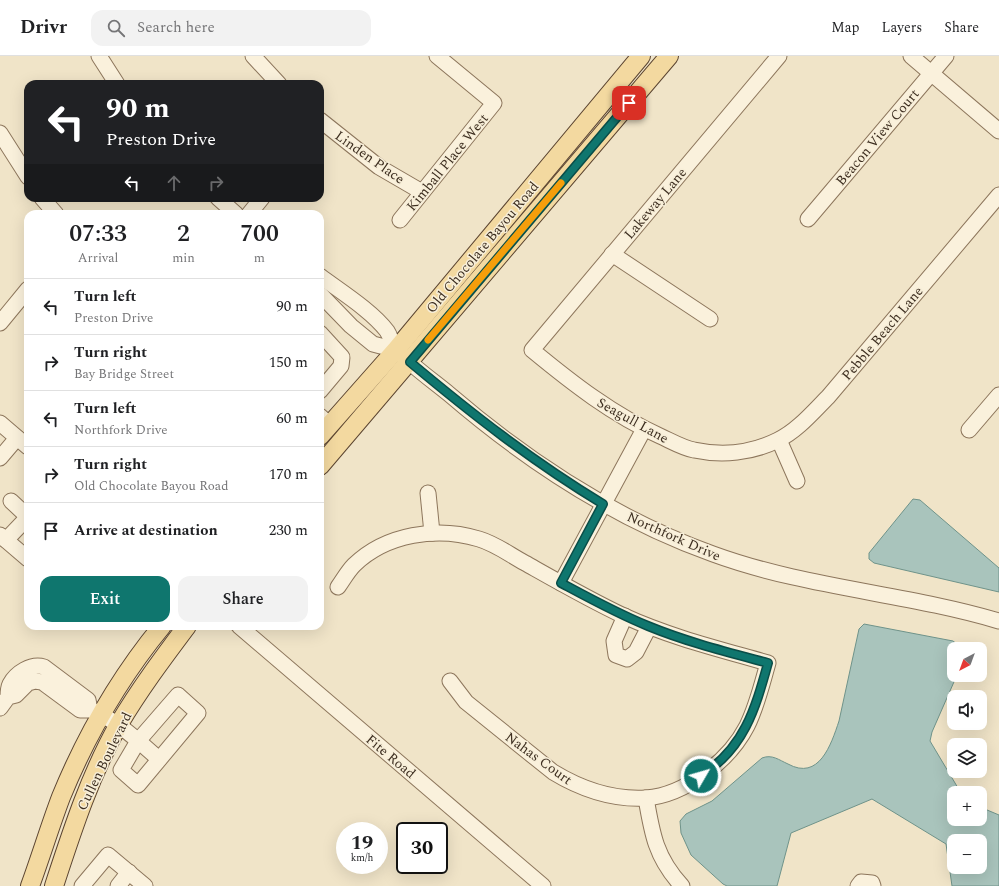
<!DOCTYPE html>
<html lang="en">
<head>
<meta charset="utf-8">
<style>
  :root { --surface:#fff; --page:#f2f2f2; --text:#202124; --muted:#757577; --line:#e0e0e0; --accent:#0f766e }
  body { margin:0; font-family:Spectral,serif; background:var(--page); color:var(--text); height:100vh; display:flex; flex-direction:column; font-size:15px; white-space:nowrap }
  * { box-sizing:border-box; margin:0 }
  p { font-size:13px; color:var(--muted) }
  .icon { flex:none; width:22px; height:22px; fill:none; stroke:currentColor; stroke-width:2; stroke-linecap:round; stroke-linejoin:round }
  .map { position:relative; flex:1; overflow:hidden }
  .details { position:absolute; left:24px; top:154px; width:300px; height:420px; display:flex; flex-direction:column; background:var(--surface); border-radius:12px; box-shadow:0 4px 16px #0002 }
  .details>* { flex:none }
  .top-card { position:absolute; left:24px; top:24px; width:300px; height:122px; border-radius:12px; box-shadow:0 4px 16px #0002; background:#202124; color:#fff; overflow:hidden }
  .needle { width:26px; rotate:221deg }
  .controls { position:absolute; left:947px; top:586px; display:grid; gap:8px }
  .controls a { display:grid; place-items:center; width:40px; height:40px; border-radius:8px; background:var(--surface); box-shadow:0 4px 16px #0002; font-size:20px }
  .speed { position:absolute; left:336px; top:766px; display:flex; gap:8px; font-size:20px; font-weight:700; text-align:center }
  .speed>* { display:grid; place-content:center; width:52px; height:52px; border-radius:50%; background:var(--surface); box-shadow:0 4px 16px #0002; line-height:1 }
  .speed small { font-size:10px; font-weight:400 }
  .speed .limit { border:2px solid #111; border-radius:6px; background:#fff; color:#111 }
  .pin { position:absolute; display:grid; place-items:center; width:34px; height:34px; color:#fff; margin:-17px; border-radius:8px; box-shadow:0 2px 6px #0006 }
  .me { position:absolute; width:44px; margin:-22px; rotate:52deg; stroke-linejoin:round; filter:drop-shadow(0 0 3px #0008) }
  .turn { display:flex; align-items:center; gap:14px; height:84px; padding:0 16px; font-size:18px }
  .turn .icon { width:52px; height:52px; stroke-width:2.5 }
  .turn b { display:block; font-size:28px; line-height:34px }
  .lanes { display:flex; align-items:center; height:38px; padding:0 16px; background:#0003; justify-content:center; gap:20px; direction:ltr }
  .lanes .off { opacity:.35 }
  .eta { display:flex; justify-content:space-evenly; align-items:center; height:68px; text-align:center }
  .eta b { font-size:24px; font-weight:600; line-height:28px }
  .cta { display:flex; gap:8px; margin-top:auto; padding:8px 16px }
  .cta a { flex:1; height:46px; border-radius:12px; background:var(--accent); color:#fff; font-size:16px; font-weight:600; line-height:46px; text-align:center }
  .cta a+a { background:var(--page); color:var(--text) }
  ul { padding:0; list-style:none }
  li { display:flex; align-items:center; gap:12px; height:56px; padding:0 16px; border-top:1px solid var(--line) }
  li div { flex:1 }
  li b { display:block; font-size:15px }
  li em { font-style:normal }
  header { display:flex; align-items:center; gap:24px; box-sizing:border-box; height:56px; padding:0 20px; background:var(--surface); border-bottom:1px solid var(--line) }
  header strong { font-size:19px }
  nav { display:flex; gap:22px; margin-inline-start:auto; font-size:14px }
  .search { width:280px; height:36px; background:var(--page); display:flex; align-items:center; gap:10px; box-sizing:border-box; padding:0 14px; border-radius:12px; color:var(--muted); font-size:15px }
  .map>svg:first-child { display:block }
</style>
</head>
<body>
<header>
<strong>Drivr</strong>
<div class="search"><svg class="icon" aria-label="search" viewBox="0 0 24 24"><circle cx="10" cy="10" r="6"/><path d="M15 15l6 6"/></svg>Search here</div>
<nav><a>Map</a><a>Layers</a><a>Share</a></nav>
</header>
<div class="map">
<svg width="999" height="830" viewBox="0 0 999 830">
  <rect width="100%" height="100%" fill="#f0e4c8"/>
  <g fill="#a9c4bc" stroke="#6f938a" fill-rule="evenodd">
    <path d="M 913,443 L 920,444 L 999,512 L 999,536 L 874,507 L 869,503 L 869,497 Z"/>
    <path d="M 864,568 L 953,585 L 962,592 L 954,593 L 954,619 L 957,619 L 932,676 L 930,685 L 961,737 L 954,737 L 954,763 L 980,763 L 980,751 L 999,759 L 999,830 L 952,830 L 946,788 L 872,743 L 791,777 L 777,830 L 727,830 L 723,828 L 691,799 L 681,777 L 680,765 L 686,758 L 712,745 L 762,702 C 772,698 779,704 788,708 C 819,725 831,689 839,665 L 859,573 ZM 954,785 L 980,785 L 980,811 L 954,811 Z"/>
  </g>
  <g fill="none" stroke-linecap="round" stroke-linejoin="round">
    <g stroke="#8d765c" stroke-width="17">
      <g id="minor">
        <path d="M 99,0 L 117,28"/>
        <path d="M 253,0 L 279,28"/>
        <path d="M 779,0 L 532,294 C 572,327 613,359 660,380 C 671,385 683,392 694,394 C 722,400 752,397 778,384 C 797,375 813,356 828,341 L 999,139"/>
        <path d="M 911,0 L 999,75"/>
        <path d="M 320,64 L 379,111 L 422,136"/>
        <path d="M 0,77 L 28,121"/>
        <path d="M 42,142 L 56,158"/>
        <path d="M 218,142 L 236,158"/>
        <path d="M 249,158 L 262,142"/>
        <path d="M 808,163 L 946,0"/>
        <path d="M 400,164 L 494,47 L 437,0"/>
        <path d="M 612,198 L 710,263"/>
        <path d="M 320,220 C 340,235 372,255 387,275 C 391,281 392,290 398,295 C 413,311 432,324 449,338 C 527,405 615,463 713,498 C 806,532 905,537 999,565"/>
        <path d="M 320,238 L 351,270 L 373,288 L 396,294"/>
        <path d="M 0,267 L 28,233"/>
        <path d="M 320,277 L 342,301 L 341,310 L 320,335"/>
        <path d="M 320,360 L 330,369"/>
        <path d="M 0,367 L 28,391"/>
        <path d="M 969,374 L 999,339"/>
        <path d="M 779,384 L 797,425"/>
        <path d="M 0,402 L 17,382"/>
        <path d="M 428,437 L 432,477"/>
        <path d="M 11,445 L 27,460"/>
        <path d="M 0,479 L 28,503"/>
        <path d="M 6,484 L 28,461"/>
        <path d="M 561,527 L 644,373"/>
        <path d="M 338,531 C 343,524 348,515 354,509 C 386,478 437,470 479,483 C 496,488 510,499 525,507 C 557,525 590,544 624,560 C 670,581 719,593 768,607 C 762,628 757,650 747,670 C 729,705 685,739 646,742 C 612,744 581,733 553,716 L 466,646 L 450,625"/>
        <path d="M 625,560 L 614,585 L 616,599 L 627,603 L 636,596 L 649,571"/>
        <path d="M 239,570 L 543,830"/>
        <path d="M 178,639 L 198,657 L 138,729 L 121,714 L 138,685 Z"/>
        <path d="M 0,652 L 8,641 L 16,639 L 28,627 L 35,625 L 42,626 L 80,654 L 90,654 L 88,644 L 44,611 C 31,607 16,617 10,628 C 8,632 8,637 8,641"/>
        <path d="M 91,654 C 117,664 138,685 159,703"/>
        <path d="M 646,742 C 652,778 656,802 682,830"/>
        <path d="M 82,830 L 108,799 L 145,830"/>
        <path d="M 118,830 L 129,816"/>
        <path d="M 858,830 L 861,826 L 872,827 L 873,830"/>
      </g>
    </g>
    <g stroke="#5b4430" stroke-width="20">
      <g id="major">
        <path d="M 320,380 L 396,294 L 641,0"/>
        <path d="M 320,410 L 669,0"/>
        <path d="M 30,830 C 41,800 50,770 61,741 C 86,680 120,621 162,570"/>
        <path d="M 54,830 C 72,775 90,719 119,668 C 139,634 163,602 187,570"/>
      </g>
    </g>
    <use href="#minor" stroke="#faf1dc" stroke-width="15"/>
    <use href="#major" stroke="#f3d9a0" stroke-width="18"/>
  </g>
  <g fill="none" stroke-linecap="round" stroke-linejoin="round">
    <g stroke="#0a4d48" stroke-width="10">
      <path id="route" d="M 629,47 L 410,306 C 472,358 532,405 603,448 L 561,527 C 589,542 618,558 648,570 C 687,586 727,596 768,607 C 755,654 744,692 701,720"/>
    </g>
    <use href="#route" stroke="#0f766e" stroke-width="7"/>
    <path stroke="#f59e0b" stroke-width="7" d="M 428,284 L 561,127"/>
  </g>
  <g text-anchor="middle" stroke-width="3" stroke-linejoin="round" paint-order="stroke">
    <g font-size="14" fill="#3d2e20" stroke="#f7eed8">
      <text transform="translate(877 81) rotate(-50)" y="5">Beacon View Court</text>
      <text transform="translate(370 101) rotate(35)" y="5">Linden Place</text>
      <text transform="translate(447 106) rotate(-51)" y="5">Kimball Place West</text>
      <text transform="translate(655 147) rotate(-50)" y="5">Lakeway Lane</text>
      <text transform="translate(482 191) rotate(-50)" y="5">Old Chocolate Bayou Road</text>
      <text transform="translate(882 277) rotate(-50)" y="5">Pebble Beach Lane</text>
      <text transform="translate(633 364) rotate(29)" y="5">Seagull Lane</text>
      <text transform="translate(674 480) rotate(24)" y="5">Northfork Drive</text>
      <text transform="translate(391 700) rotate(40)" y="5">Fite Road</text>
      <text transform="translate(539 702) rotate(36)" y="5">Nahas Court</text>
      <text transform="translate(104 705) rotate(-64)" y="5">Cullen Boulevard</text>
    </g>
  </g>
</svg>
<div class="controls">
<a><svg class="needle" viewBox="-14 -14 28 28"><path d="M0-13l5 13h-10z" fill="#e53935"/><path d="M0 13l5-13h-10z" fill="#757577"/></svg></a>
<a><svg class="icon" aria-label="sound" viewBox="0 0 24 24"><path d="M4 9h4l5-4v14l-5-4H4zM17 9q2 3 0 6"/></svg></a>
<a><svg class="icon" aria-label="layers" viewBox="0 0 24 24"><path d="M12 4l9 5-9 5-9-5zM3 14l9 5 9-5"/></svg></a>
<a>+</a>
<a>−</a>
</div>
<div class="speed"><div>19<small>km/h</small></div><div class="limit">30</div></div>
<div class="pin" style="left:629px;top:47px;background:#d93025"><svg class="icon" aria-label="arrive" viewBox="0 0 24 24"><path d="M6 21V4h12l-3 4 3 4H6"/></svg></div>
<svg class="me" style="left:701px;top:720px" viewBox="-20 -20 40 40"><circle r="17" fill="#0f766e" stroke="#fff" stroke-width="3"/><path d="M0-11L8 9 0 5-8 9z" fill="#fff"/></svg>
<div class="top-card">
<div class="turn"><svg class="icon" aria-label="left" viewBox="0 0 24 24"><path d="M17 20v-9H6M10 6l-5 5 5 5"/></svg><div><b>90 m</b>Preston Drive</div></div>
<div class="lanes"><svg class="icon" aria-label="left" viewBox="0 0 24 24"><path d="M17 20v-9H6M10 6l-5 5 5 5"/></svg><svg class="icon off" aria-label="ahead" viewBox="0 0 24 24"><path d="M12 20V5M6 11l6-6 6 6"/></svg><svg class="icon off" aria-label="right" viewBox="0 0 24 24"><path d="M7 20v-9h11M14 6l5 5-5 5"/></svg></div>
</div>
<section class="details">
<div class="eta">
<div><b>07:33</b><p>Arrival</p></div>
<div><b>2</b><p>min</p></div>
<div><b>700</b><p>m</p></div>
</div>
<ul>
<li><svg class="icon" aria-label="left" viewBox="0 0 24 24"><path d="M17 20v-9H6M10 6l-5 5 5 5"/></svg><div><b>Turn left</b><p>Preston Drive</p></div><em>90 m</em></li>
<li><svg class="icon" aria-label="right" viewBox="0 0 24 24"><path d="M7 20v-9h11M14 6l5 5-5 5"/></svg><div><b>Turn right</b><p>Bay Bridge Street</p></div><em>150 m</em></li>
<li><svg class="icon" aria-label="left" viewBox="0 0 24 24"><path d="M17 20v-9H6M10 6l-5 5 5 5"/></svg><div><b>Turn left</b><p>Northfork Drive</p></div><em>60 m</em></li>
<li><svg class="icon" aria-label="right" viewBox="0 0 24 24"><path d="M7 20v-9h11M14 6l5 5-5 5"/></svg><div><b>Turn right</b><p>Old Chocolate Bayou Road</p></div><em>170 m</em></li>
<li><svg class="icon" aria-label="arrive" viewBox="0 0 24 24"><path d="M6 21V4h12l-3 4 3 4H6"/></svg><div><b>Arrive at destination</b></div><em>230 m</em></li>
</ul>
<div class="cta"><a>Exit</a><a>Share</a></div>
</section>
</div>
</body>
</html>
